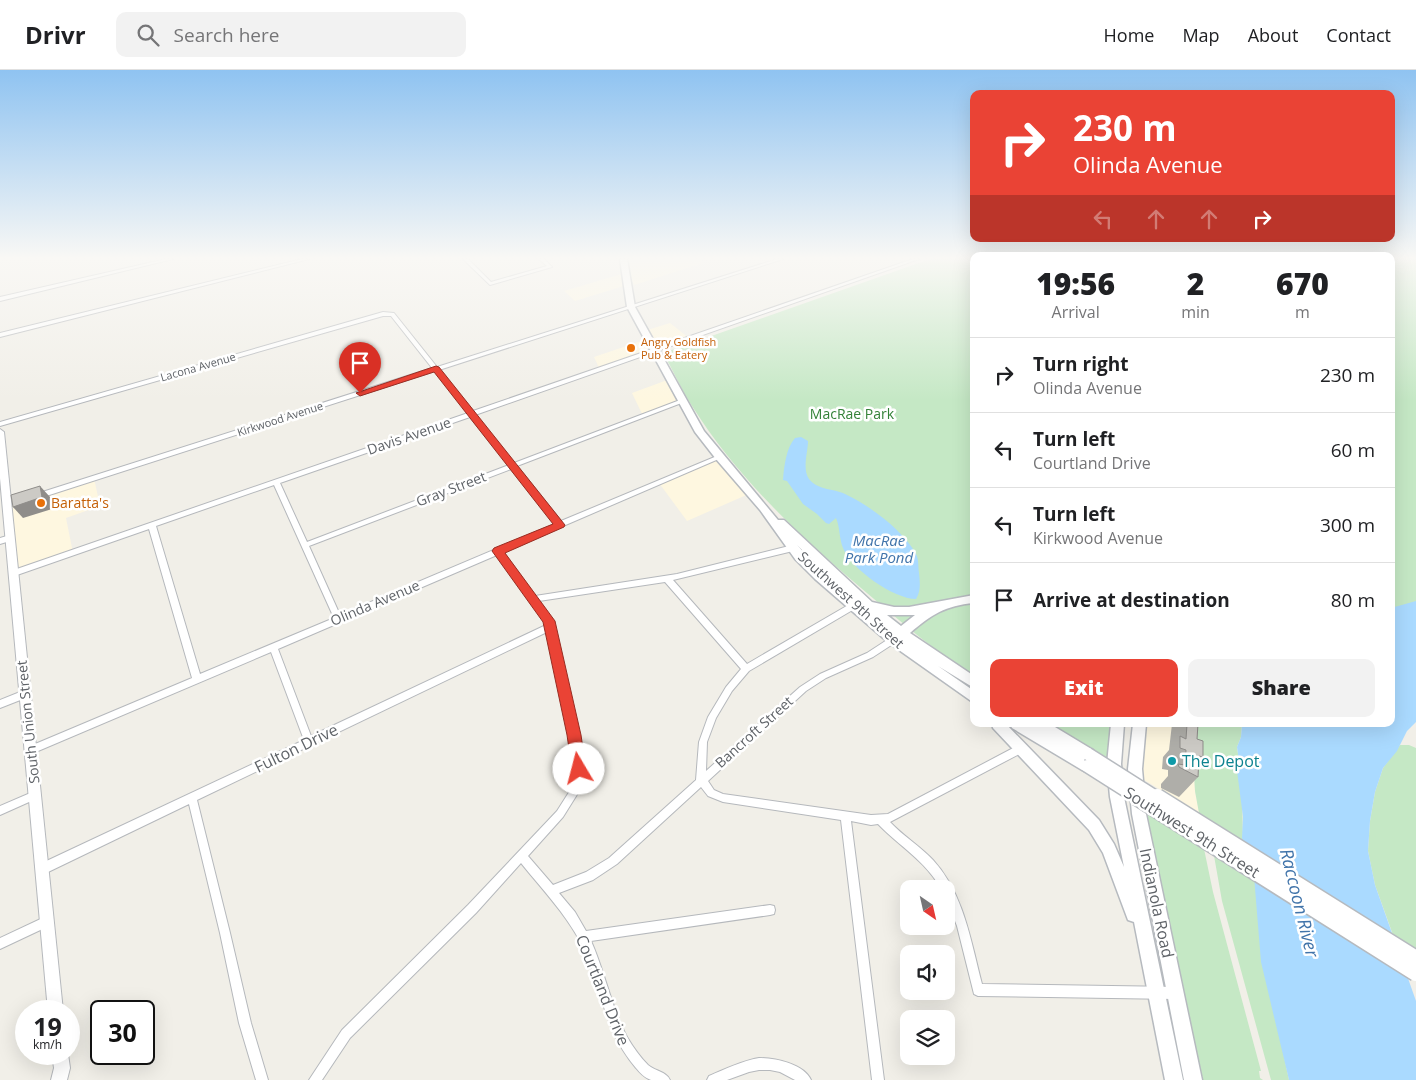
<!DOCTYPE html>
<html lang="en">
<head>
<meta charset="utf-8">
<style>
  :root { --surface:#fff; --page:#f2f2f2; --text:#202124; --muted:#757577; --line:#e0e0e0; --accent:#ea4335 }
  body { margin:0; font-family:"Open Sans",sans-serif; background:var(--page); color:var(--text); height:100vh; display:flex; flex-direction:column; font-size:19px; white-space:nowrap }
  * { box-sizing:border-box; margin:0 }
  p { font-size:16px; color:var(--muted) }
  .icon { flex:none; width:28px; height:28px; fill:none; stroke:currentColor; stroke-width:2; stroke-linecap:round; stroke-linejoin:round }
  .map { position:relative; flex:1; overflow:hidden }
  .details { position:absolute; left:970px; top:182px; width:425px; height:475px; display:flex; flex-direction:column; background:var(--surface); border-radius:10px; box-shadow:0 5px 20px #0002 }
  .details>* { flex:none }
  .banner { position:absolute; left:970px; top:20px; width:425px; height:152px; border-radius:10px; box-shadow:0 5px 20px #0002; background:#ea4335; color:#fff; overflow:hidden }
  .needle { width:32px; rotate:146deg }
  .tools { position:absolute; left:900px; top:810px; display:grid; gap:10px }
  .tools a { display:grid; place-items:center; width:55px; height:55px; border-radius:10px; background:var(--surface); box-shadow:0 5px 20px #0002; font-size:25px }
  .speed { position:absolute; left:15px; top:930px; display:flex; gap:10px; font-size:25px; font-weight:700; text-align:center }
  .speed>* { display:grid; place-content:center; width:65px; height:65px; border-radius:50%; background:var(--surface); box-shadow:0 5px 20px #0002; line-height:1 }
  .speed small { font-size:12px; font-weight:400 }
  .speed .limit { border:2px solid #111; border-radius:8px; background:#fff; color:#111 }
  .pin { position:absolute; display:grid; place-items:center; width:42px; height:42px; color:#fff; margin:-51px -21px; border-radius:50% 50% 50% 0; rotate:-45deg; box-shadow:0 0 5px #0007 }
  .pin .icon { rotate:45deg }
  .me { position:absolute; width:55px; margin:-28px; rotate:352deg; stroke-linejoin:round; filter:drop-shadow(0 0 4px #0008) }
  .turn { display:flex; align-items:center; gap:18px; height:105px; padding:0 20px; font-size:22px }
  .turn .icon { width:65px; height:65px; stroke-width:2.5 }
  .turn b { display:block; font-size:35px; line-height:42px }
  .lanes { display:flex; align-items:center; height:48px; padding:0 20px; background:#0003; justify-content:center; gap:25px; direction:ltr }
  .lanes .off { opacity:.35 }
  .eta { display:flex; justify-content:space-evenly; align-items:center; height:85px; text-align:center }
  .eta b { font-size:30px; font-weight:800; line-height:35px }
  .primary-button { display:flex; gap:10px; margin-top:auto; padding:10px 20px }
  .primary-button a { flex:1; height:58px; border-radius:10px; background:var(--accent); color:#fff; font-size:20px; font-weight:800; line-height:58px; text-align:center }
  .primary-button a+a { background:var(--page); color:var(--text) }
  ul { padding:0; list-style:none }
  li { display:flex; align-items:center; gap:15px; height:75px; padding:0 20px; border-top:1px solid var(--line) }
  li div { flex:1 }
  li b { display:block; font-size:19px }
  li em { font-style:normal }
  header { display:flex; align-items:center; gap:30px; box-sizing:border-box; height:70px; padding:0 25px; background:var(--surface); border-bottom:1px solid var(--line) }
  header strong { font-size:24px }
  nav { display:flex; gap:28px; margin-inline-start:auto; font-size:18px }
  .search { width:350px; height:45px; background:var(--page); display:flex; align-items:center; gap:12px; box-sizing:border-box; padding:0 18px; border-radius:10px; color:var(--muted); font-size:19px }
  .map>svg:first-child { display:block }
</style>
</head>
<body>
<header>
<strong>Drivr</strong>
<div class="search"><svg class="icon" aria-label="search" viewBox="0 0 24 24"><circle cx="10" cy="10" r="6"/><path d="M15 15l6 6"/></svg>Search here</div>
<nav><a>Home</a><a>Map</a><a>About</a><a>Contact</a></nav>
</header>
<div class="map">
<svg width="1416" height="1010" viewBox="0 0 1416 1010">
  <rect width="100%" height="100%" fill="#f1efe8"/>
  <g fill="#fef7e0">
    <path d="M 623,189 L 697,189 L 703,193 L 634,215 Z"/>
    <path d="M 625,203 L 627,215 L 575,231 L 564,221 Z"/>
    <path d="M 670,253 L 689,268 L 600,300 L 594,287 L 647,269 L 644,261 Z"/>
    <path d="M 670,309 L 682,331 L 643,346 L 632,323 Z"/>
    <path d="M 719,387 L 751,423 L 687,451 L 659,413 Z"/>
    <path d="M 94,408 L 100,436 L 66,448 L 73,483 L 14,503 L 7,436 Z"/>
    <path d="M 1146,654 L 1191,654 L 1195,721 L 1199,743 L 1141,708 Z"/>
  </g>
  <g fill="#c5e8c5">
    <path d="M 930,189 L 974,189 L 974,605 C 938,584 906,556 874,529 C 806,472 740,412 692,336 C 681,319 673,300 663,283 Z"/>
    <path d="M 1391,189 L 1416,189 L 1416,534 L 1391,541 Z"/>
    <path d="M 1051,654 L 1114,654 L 1109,689 L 1057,658 Z"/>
    <path d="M 1191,654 L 1242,654 L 1241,667 L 1237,677 L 1239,691 L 1236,693 L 1242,725 L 1243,771 L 1199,743 L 1195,721 Z"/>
    <path d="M 1400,675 L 1409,675 L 1416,678 L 1416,879 L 1393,865 L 1375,815 L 1368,781 L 1370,751 L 1375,722 L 1383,698 Z"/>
    <path d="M 1147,738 L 1203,774 L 1213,822 L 1261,1001 L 1259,1001 L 1260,1008 L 1263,1010 L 1203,1010 L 1148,760 Z"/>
    <path d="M 1213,780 L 1254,806 L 1279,963 L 1289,1010 L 1271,1010 L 1222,831 Z"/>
  </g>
  <g fill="#aadaff">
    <path d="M 801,367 L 808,371 C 808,382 802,399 809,409 C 818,421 835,418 847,425 C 870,436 904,461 916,484 C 919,490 918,496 919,503 C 920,512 921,521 916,529 C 894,529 851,499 843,478 C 839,468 840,457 836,448 L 829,454 L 826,453 L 817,444 L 803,434 L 787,411 L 783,410 C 784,397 786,378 795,368 Z"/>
    <path d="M 1416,531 L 1416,652 L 1407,661 L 1397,681 L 1383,698 L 1375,722 L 1370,751 L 1368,781 L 1375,815 L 1416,931 L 1416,1010 L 1289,1010 L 1261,892 L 1254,806 L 1242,768 L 1243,747 L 1236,693 L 1239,691 L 1237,677 L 1241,667 L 1242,654 L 1391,654 L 1391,538 Z"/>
  </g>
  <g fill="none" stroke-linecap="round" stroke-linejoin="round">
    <g stroke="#b5b8bc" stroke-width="2">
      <g id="minor">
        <path d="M 166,189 L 173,189 L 0,231 L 0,227 Z"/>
        <path d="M 302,189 L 309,189 L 0,267 L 0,263 Z"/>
        <path d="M 463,189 L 468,189 L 491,212 L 547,196 L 539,189 L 544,189 L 552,197 L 490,215 Z"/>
        <path d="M 777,189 L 783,189 L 439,300 L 473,341 L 913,189 L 919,189 L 475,345 L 514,393 L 680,330 L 684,330 L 684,332 L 517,396 L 561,451 L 717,386 L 721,386 L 722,387 L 721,388 L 503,482 L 535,526 L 677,504 L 793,475 L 796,476 L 797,478 L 793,481 L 673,510 L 747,594 L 850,534 L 856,534 L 857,536 L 856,538 L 749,601 L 732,621 L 716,648 L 707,672 L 706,701 L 800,617 L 820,604 L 867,583 L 890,568 L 896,568 L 897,570 L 896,572 L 873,587 L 826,608 L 806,621 L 708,711 L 714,720 L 723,724 L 871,745 L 888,744 L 1017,676 L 1020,675 L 1023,676 L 1025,679 L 1023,682 L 890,752 C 903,766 920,776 933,790 C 964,824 971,872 982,914 L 1175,917 L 1179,919 L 1181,923 L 1179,927 L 1175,929 L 978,926 L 974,924 L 957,856 L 946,828 L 946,819 L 941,819 C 926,791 899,776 878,754 L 871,755 L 851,751 L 884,1010 L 872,1010 L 841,750 L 723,732 L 708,726 L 701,717 L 617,794 L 593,810 L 559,823 L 575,842 L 586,861 L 770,835 L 774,836 L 775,840 L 774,844 L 770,845 L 591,871 C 605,902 611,937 627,967 C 633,977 640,987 648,995 C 655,1001 667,1002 670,1010 C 664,1010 656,1010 651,1010 C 645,1008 640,1003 636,998 C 603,960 602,915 581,873 C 565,843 542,819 521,793 L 476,843 L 350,968 L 322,1010 L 309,1010 L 342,960 L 468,835 L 557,741 L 571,719 L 574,699 L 573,685 L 547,562 L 197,730 L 230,863 L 251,953 L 268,1010 L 256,1010 L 239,953 L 220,863 L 189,734 L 46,803 L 42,804 L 38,803 L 37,799 L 38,795 L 304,670 L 271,582 L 31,684 L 28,683 L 26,680 L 28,677 L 192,608 L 149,459 L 17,505 L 14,506 L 10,503 L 11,501 L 468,343 L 435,301 L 40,428 L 36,428 L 35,426 L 36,424 L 432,298 L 391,246 L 383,246 L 0,356 L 0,352 L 383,242 L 394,243 L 437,297 ZM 470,347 L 509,395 L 307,472 L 280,413 ZM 511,399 L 555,454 L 340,545 L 309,476 ZM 274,415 L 334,548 L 200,604 L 156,456 ZM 497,485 L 545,552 L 546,555 L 311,666 L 278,579 ZM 665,512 L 741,599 L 726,617 L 708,647 L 699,672 L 696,710 L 609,788 L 586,802 L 553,815 L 528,786 L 563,747 L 578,723 L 584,699 L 583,685 L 553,551 L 539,531 Z"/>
        <path d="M 10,465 L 14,468 L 13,470 L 0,474 L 0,468 Z"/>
        <path d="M 25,620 L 28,621 L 29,624 L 28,627 L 0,638 L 0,630 Z"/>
        <path d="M 35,721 L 38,722 L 40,725 L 38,728 L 0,745 L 0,736 Z"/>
        <path d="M 47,846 L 51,847 L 52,851 L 51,855 L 0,879 L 0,868 Z"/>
        <path d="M 759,988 C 775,988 804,994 811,1010 L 795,1010 L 780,1002 L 770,1000 L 759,1000 L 749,1002 L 727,1010 L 707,1010 L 709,1006 C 725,999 742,991 759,988 Z"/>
      </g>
    </g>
    <g stroke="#b5b8bc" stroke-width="2">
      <g id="tertiary">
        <path d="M 0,359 L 4,362 L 63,941 L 48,941 L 0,408 Z"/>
        <path d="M 52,984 L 68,984 L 70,998 L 67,1010 L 51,1010 L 54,998 Z"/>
      </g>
    </g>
    <g stroke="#b6babf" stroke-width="3">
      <g id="secondary">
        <path d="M 620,189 L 627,189 L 635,237 L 704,361 L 778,450 L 784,450 L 872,532 L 894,537 L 909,537 L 974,525 L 974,533 C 945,536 932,544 910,563 L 974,606 L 974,618 L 938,596 L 974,621 L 974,633 L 889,573 L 815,509 L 795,489 L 760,440 L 716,389 L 695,362 L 627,237 ZM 797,475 L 859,534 L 823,503 ZM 887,545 L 915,545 L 901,556 Z"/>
        <path d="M 992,654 L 1006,654 L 1099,750 L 1114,774 L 1124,797 L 1110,727 L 1107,694 L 1111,654 L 1124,654 L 1121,694 L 1124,727 L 1183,1010 L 1165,1010 L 1134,852 L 1128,850 L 1103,783 L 1089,760 L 993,658 Z"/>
        <path d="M 1010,654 L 1028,654 L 1034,657 L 1033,654 L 1050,654 L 1093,680 L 1095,684 L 1093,688 L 1089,690 L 1094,696 L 1092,700 L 1087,702 L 1082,700 L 1012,658 Z"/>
        <path d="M 1133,654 L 1146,654 L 1142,699 L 1146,744 L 1202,1010 L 1184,1010 L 1132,744 L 1128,699 Z"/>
      </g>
    </g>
    <use href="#minor" fill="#fff" fill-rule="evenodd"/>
    <use href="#tertiary" fill="#fff" fill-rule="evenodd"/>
    <use href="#secondary" fill="#fff" fill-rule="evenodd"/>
    <g stroke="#b6babf" stroke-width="15" stroke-linecap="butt">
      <g id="secondary-bridge-far1">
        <path d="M 1088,684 L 1159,729"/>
        <path d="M 1087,696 L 1139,729"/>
      </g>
    </g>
    <g stroke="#b6babf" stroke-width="19" stroke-linecap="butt">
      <g id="secondary-bridge">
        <path d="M 1137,727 L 1416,903"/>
        <path d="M 1157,727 L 1416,889"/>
      </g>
    </g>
    <use href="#secondary-bridge-far1" stroke="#fff" stroke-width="12"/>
    <use href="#secondary-bridge" stroke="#fff" stroke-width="16"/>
  </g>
  <path fill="#afaea9" d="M 1172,654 L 1198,654 L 1197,669 L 1203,687 L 1199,692 L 1198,707 L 1179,727 L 1161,718 L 1161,714 L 1168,706 L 1168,700 L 1162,699 L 1163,687 L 1169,680 Z"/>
  <path fill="#8f8d8a" d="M 40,416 L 50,427 L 52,439 L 23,448 L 13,437 Z"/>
  <g fill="#cccac5" stroke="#8f8d8a">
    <path d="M 40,416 L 42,427 L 13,437 L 11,425 Z"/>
    <path d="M 1187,654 L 1198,654 L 1197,669 L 1203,671 L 1203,687 L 1199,686 L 1198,707 L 1179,697 L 1178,694 L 1185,695 L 1186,680 L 1180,678 L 1180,666 L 1186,669 Z"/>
  </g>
  <linearGradient id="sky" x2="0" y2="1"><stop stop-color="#8fc3f1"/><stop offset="0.57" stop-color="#f9f8f5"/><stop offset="1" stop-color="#f9f8f5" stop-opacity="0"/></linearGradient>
  <rect width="1416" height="330" fill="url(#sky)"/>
  <path fill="#ea4335" stroke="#982c22" d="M 436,296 L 439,297 L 565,455 L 564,457 L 505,483 L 555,551 L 581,665 L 586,699 L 584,703 L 579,705 L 574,703 L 572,699 L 567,665 L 543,552 L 492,481 L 494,478 L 553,454 L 434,302 L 363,325 L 360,326 L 356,323 Z"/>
  <g fill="#e8710a" stroke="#fff" stroke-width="2">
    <circle cx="631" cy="278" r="5"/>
    <circle cx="41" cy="433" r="5"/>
  </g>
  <circle fill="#0f9aa8" stroke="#fff" stroke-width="2" cx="1172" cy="691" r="5"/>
  <g text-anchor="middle" stroke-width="5" stroke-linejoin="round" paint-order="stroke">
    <g font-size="11" fill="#c56008" stroke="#fff" text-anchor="start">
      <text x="641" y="276">Angry Goldfish<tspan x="641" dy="13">Pub &amp; Eatery</tspan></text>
    </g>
    <g font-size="11" fill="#5f6368" stroke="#fff">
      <text transform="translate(198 297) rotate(-16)" y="4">Lacona Avenue</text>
      <text transform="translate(280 349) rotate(-18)" y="4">Kirkwood Avenue</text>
    </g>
    <g font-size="14" fill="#348238" stroke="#fff">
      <text x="852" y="349">MacRae Park</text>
    </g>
    <g font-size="14" fill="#5f6368" stroke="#fff">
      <text transform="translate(409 366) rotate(-19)" y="5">Davis Avenue</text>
      <text transform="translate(451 419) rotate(-21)" y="5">Gray Street</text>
      <text transform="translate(851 530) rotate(42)" y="5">Southwest 9th Street</text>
      <text transform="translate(375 533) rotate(-23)" y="5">Olinda Avenue</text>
      <text transform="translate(28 652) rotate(-96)" y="5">South Union Street</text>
      <text transform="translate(754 662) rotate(-42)" y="5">Bancroft Street</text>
    </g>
    <g font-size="14" fill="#c56008" stroke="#fff" text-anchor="start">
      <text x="51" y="438">Baratta's</text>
    </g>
    <g font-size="15" font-style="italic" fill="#4174aa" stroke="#fff">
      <text x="879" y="476">MacRae<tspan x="879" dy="17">Park Pond</tspan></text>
    </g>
    <g font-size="16" fill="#5f6368" stroke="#fff">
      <text transform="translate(296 678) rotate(-26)" y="6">Fulton Drive</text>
      <text transform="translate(1192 762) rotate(32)" y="6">Southwest 9th Street</text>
      <text transform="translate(1157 833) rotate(78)" y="6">Indianola Road</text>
      <text transform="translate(603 920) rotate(68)" y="6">Courtland Drive</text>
    </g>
    <g font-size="16" fill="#0d838f" stroke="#fff" text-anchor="start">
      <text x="1182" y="697">The Depot</text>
    </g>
    <g font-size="18" font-style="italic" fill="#4174aa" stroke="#fff">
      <text transform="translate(1299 833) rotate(76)" y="6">Raccoon River</text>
    </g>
  </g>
</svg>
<div class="tools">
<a><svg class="needle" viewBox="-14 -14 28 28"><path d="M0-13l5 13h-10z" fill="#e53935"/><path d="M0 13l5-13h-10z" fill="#757577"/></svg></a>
<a><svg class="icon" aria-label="sound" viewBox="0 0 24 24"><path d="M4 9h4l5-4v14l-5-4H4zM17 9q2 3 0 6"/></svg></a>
<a><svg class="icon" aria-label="layers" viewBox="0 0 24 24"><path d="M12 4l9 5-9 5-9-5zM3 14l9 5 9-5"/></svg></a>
</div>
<div class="speed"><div>19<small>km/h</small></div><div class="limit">30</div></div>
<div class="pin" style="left:360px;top:323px;background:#d93025"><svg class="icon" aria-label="arrive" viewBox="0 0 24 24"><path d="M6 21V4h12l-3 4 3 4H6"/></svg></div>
<svg class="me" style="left:579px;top:699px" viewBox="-20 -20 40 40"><circle r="19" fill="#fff"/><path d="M0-13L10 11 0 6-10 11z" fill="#ea4335"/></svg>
<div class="banner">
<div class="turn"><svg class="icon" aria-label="right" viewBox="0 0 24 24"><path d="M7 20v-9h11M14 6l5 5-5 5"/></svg><div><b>230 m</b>Olinda Avenue</div></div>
<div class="lanes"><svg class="icon off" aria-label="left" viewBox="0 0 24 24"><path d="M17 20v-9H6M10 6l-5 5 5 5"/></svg><svg class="icon off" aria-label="ahead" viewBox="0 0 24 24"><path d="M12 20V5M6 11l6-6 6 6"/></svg><svg class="icon off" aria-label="ahead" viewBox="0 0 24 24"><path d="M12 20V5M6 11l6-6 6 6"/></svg><svg class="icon" aria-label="right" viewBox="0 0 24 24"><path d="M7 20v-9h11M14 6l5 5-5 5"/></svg></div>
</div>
<section class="details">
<div class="eta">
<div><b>19:56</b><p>Arrival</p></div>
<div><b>2</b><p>min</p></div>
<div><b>670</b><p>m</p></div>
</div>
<ul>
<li><svg class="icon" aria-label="right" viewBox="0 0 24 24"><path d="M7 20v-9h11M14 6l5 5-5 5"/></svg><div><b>Turn right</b><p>Olinda Avenue</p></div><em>230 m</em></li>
<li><svg class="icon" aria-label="left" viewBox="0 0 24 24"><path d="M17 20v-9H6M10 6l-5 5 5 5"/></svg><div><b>Turn left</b><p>Courtland Drive</p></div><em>60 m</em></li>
<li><svg class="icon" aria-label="left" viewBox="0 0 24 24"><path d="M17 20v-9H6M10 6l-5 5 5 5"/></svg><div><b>Turn left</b><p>Kirkwood Avenue</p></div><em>300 m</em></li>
<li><svg class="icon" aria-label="arrive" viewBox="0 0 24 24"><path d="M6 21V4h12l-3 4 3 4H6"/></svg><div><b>Arrive at destination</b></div><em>80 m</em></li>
</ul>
<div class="primary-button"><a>Exit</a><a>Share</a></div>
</section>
</div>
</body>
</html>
